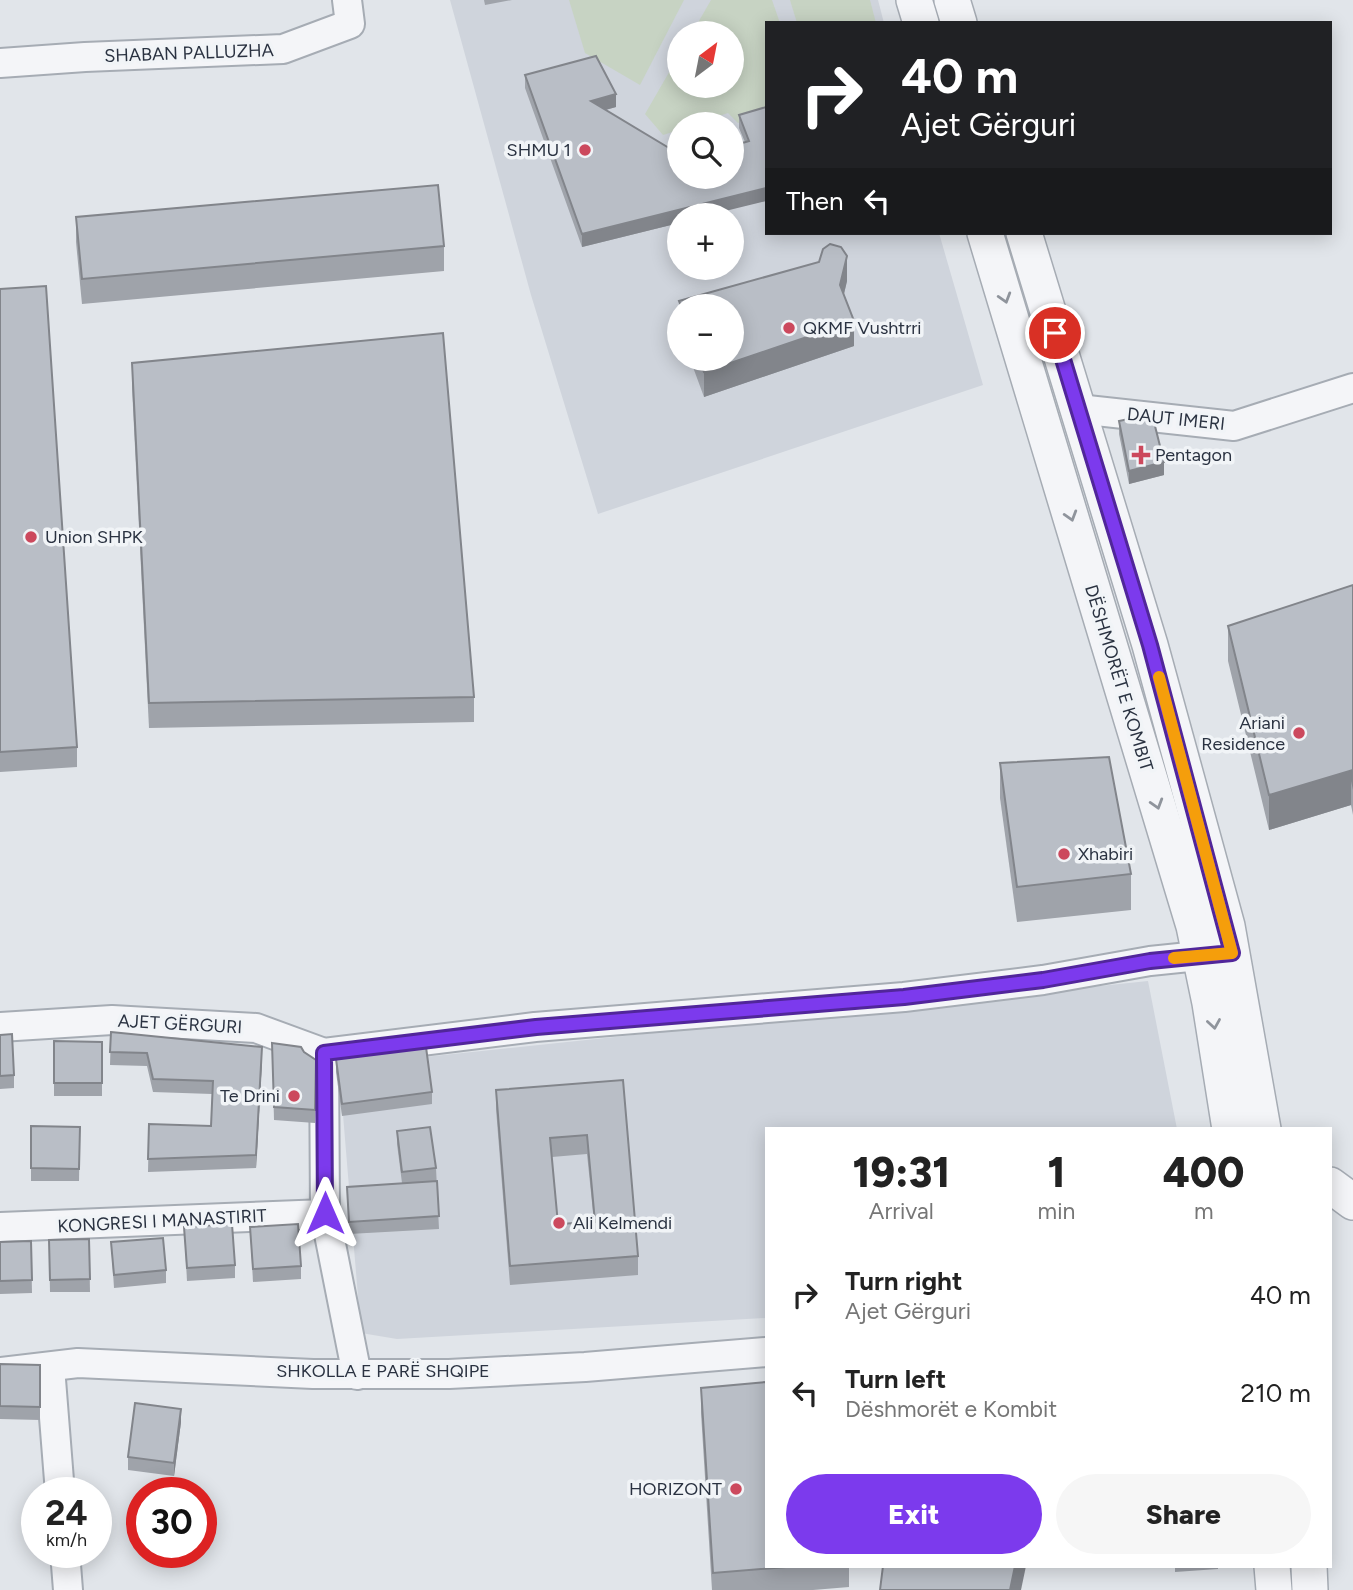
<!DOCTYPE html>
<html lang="en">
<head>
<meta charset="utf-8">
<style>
  :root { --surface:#fff; --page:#f6f6f6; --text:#222; --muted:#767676; --accent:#7c3aed }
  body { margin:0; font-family:Figtree,sans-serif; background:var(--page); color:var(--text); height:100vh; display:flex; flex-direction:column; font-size:26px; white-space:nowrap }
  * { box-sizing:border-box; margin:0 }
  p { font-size:23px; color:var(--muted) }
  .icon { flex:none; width:38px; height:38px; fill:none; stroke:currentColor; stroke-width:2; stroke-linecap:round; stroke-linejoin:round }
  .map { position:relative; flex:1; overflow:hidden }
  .details { position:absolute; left:765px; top:1127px; width:567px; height:441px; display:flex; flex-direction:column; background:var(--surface); border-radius:0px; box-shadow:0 4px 18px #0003 }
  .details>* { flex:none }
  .hud { position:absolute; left:765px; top:21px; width:567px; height:214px; border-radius:0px; box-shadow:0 4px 18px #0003; background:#202124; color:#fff; overflow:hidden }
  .needle { width:46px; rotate:32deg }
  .fabs { position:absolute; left:667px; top:21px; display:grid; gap:14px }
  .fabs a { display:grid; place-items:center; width:77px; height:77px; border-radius:50%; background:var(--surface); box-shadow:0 4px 18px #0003; font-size:35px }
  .speed { position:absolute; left:21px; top:1477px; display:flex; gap:14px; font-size:35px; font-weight:700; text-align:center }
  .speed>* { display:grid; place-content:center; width:91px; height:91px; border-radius:50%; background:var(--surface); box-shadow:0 4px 18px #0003; line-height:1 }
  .speed small { font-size:18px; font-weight:400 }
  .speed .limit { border:10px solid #d22; background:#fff; color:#111 }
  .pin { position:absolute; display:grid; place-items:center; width:60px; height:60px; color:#fff; margin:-30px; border:4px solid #fff; border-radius:50%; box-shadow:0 2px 7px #0007 }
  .me { position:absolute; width:77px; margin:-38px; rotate:0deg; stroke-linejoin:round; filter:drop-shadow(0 0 5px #0008) }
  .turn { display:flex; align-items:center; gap:24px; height:147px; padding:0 21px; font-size:32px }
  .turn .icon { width:91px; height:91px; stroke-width:2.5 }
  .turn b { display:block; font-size:49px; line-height:60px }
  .then { display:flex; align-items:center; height:66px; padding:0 21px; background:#0003; gap:14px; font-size:26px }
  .eta { display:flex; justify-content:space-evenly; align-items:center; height:119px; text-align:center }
  .eta b { font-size:42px; font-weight:800; line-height:49px }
  .cta { display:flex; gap:14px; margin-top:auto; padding:14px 21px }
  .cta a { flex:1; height:80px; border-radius:42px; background:var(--accent); color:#fff; font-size:28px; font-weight:800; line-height:80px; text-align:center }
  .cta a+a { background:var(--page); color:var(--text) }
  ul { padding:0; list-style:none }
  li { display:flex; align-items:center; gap:21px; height:98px; padding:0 21px }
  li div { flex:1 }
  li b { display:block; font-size:26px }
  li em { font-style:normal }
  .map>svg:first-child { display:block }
</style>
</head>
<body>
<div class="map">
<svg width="1353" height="1590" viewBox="0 0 1353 1590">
  <rect width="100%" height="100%" fill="#e1e5ea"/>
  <g fill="#cfd4dc" fill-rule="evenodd">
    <path d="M 450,0 L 878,0 L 884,23 L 766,23 L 766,233 L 939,233 L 983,385 L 598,514 L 531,295 ZM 679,33 L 732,33 L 732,86 L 679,86 ZM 679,124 L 732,124 L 732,177 L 679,177 ZM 679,215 L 732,215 L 732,268 L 679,268 ZM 679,306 L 732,306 L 732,359 L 679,359 Z"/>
    <path d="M 1148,981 L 1177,1129 L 766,1129 L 766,1318 L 397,1339 L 361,1333 L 339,1066 Z"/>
  </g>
  <g fill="#c7d3c3">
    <path d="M 569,0 L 684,0 L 640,85 L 585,53 Z"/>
    <path d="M 711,0 L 772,0 L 780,23 L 766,23 L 766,113 L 738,123 L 728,113 L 695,124 L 679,124 L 679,130 L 663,135 L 645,114 L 679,55 L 679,86 L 732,86 L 732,33 L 692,33 Z"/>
    <path d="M 790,0 L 870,0 L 876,23 L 797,23 Z"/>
  </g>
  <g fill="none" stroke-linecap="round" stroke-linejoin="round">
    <g stroke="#a6acb4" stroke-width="32">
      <g id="minor">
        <path d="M 0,63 L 85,57 L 283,49 L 350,24 L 347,0"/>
        <path d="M 1078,409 L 1234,426 L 1353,388"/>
        <path d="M 0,1027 L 112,1020 L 256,1028 L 324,1053 L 535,1027 L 904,997 L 1043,980 L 1150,961 L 1218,954"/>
        <path d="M 324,1053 L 325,1214"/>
        <path d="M 0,1227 L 325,1214 L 357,1375"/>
        <path d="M 50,1367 L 60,1493"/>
        <path d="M 0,1372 L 78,1363 L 313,1374 L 449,1374 L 585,1367 L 766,1352"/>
        <path d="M 65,1552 L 68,1590"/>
      </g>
    </g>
    <g stroke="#a6acb4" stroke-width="38">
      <g id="tertiary">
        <path d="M 914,0 L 921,23"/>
        <path d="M 952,0 L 959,23"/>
        <path d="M 985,233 L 1194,926 L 1210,1003 L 1230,1129"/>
        <path d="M 1024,233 L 1150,645 L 1227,926 L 1263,1129"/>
        <path d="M 1330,1185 L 1353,1202"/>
        <path d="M 1272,1566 L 1274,1590"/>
        <path d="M 1309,1566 L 1310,1590"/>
      </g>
    </g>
    <use href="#minor" stroke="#f4f5f8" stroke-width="28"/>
    <use href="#tertiary" stroke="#f4f5f8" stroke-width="35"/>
  </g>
  <g fill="#9fa3aa" fill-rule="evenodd">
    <path d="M 484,0 L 512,0 L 485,5 Z"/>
    <path d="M 525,75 L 616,107 L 605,110 L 679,177 L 745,142 L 739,128 L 739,115 L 766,107 L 766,201 L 679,215 L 679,223 L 582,247 L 525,88 Z"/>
    <path d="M 76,217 L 444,246 L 444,271 L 82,304 L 76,242 Z"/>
    <path d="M 847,281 L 844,294 L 854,346 L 704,397 L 690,359 L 732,359 L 732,306 L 679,306 L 679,301 Z"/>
    <path d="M 0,289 L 77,747 L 77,767 L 0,772 Z"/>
    <path d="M 132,363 L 474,697 L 474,722 L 149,728 L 132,387 Z"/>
    <path d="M 1119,421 L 1164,475 L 1129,484 L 1119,434 Z"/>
    <path d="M 1353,585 L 1353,815 L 1351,805 L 1269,830 L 1228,661 L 1228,626 Z"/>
    <path d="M 1000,763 L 1131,874 L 1131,910 L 1017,922 L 1000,798 Z"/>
    <path d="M 111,1032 L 262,1060 L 256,1168 L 148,1172 L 149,1124 L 211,1126 L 212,1094 L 153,1092 L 147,1066 L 110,1065 Z"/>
    <path d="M 0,1035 L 14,1075 L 14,1088 L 0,1089 Z"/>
    <path d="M 54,1041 L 102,1042 L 102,1096 L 54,1096 Z"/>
    <path d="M 272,1043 L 304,1052 L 316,1060 L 315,1123 L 274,1120 Z"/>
    <path d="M 336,1059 L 432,1092 L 432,1104 L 342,1116 L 336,1072 Z"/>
    <path d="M 623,1080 L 638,1256 L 638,1275 L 510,1285 L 496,1109 L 496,1090 ZM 587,1154 L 594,1222 L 558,1224 L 552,1157 Z"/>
    <path d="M 31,1126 L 80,1127 L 79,1181 L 31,1181 Z"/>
    <path d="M 397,1131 L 436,1168 L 439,1229 L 349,1234 L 347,1187 L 402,1183 L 397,1144 Z"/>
    <path d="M 184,1227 L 235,1265 L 235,1278 L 187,1281 Z"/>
    <path d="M 250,1227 L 301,1266 L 301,1279 L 253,1282 Z"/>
    <path d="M 89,1239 L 90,1292 L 50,1292 L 49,1240 Z"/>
    <path d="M 31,1241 L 32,1293 L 0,1294 L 0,1242 Z"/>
    <path d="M 111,1242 L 166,1270 L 166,1283 L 114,1288 Z"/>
    <path d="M 0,1364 L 40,1365 L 40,1420 L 0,1419 Z"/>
    <path d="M 701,1388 L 766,1566 L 849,1566 L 849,1587 L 813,1590 L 712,1590 L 701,1413 Z"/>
    <path d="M 181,1422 L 174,1476 L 128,1470 L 128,1457 Z"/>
    <path d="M 1175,1566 L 1218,1566 L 1218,1569 L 1175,1572 Z"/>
  </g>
  <g fill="#82858b">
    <path d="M 616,94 L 616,107 L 591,114 L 591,101 Z"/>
    <path d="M 766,188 L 766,201 L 709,215 L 679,215 L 679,223 L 582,247 L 582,234 Z"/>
    <path d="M 847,256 L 847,281 L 840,310 L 840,285 Z"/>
    <path d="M 854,321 L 854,346 L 704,397 L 704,372 Z"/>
    <path d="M 1164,462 L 1164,475 L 1129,484 L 1129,471 Z"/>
    <path d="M 1353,770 L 1353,790 L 1351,781 L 1351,805 L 1269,830 L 1269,795 Z"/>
    <path d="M 262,1047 L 262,1060 L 256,1168 L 256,1155 Z"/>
    <path d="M 181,1409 L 181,1422 L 174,1476 L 174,1463 Z"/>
    <path d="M 1015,1566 L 1026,1566 L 1021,1590 L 1010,1590 Z"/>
  </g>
  <g fill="#b9bec6" stroke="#82858b" stroke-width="2" fill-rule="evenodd">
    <path d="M 596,56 L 616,94 L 591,101 L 679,154 L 679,177 L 732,177 L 732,146 L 749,141 L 739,115 L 766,107 L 766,188 L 582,234 L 525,75 Z"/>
    <path d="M 438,185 L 444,246 L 82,279 L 76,217 Z"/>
    <path d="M 830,244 L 841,247 L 847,256 L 840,285 L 854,321 L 704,372 L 699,359 L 732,359 L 732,306 L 681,306 L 679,301 L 819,262 L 823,249 Z"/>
    <path d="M 46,286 L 77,747 L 0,752 L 0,289 Z"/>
    <path d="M 443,333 L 474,697 L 149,703 L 132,363 Z"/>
    <path d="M 1152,414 L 1164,462 L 1129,471 L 1119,421 Z"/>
    <path d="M 1353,585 L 1353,770 L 1269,795 L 1228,626 Z"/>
    <path d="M 1109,757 L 1131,874 L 1017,887 L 1000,763 Z"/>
    <path d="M 111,1032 L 262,1047 L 256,1155 L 148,1159 L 149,1124 L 211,1126 L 213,1081 L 153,1079 L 147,1053 L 110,1052 Z"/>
    <path d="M 12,1034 L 14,1075 L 0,1076 L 0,1035 Z"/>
    <path d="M 54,1041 L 102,1042 L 102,1083 L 54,1083 Z"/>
    <path d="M 272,1043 L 301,1047 L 304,1052 L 316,1060 L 315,1110 L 274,1107 Z"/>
    <path d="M 426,1047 L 432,1092 L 342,1104 L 336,1059 Z"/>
    <path d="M 623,1080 L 638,1256 L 510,1266 L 496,1090 ZM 587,1135 L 595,1222 L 558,1224 L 550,1138 Z"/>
    <path d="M 31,1126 L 80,1127 L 79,1169 L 31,1168 Z"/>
    <path d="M 430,1127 L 436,1168 L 402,1172 L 397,1131 Z"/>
    <path d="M 437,1181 L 439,1216 L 349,1222 L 347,1187 Z"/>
    <path d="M 232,1224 L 235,1265 L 187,1268 L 184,1227 Z"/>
    <path d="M 298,1224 L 301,1266 L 253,1269 L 250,1227 Z"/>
    <path d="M 163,1238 L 166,1270 L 114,1275 L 111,1242 Z"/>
    <path d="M 89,1239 L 90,1279 L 50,1280 L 49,1240 Z"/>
    <path d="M 31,1241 L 32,1280 L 0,1281 L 0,1242 Z"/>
    <path d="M 0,1364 L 40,1365 L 40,1407 L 0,1406 Z"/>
    <path d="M 766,1382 L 766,1566 L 799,1566 L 713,1573 L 701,1388 Z"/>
    <path d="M 135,1403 L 181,1409 L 174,1463 L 128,1457 Z"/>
    <path d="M 883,1566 L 1015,1566 L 1010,1590 L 880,1590 Z"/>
  </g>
  <defs><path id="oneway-chevron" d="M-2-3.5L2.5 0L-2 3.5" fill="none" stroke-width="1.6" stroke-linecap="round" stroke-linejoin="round" transform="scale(1.75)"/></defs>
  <g stroke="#8f949c">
    <use href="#oneway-chevron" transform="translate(1005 298) rotate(73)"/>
    <use href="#oneway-chevron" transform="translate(1071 516) rotate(73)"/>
    <use href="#oneway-chevron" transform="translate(1157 804) rotate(73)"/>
    <use href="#oneway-chevron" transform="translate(1214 1024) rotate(81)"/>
  </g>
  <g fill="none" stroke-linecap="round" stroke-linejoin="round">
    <g stroke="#51269a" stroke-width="18">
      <path id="route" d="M 325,1213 L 324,1053 L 536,1027 L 904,997 L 1043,980 L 1150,961 L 1232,953 L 1150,645 L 1055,333"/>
    </g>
    <use href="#route" stroke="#7c3aed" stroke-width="12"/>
    <path stroke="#f59e0b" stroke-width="12" d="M 1159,677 L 1232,953 L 1174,958"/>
  </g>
  <g fill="#cc495d" stroke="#f1f4f7" stroke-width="2.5">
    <circle cx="585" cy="150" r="7"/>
    <circle cx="789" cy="328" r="7"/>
    <path d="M1137.5 444.5h7v7h7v7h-7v7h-7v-7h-7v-7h7z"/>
    <circle cx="31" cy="537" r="7"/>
    <circle cx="1299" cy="733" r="7"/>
    <circle cx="1064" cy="854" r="7"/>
    <circle cx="294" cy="1096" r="7"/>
    <circle cx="559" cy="1223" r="7"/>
    <circle cx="736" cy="1489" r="7"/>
  </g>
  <g text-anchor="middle" stroke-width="7" stroke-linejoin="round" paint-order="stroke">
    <g font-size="18" fill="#2a3241" stroke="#f1f4f7">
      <text transform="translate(189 53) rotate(-2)" y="6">SHABAN PALLUZHA</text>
      <text transform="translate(1176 419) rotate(6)" y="6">DAUT IMERI</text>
      <text transform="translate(1119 678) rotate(73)" y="6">DËSHMORËT E KOMBIT</text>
      <text transform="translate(180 1024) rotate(3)" y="6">AJET GËRGURI</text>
      <text transform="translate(162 1221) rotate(-3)" y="6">KONGRESI I MANASTIRIT</text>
      <text x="383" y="1377">SHKOLLA E PARË SHQIPE</text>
    </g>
    <g font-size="18" fill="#2a3241" stroke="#f1f4f7" text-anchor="start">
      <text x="571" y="156" text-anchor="end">SHMU 1</text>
      <text x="803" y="334">QKMF Vushtrri</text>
      <text x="1155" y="461">Pentagon</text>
      <text x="45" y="543">Union SHPK</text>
      <text x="1285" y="729" text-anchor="end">Ariani<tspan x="1285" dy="21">Residence</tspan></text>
      <text x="1078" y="860">Xhabiri</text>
      <text x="280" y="1102" text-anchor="end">Te Drini</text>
      <text x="573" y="1229">Ali Kelmendi</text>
      <text x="722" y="1495" text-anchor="end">HORIZONT</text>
    </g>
  </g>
</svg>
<div class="fabs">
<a><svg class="needle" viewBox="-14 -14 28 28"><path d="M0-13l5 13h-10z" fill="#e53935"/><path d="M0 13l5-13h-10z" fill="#767676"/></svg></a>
<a><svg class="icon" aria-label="search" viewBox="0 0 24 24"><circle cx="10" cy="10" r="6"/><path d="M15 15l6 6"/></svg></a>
<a>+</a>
<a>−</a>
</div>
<div class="speed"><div>24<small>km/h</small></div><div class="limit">30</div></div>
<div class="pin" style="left:1055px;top:333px;background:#d93025"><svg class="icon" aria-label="arrive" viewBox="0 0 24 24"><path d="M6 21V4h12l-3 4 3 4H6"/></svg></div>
<svg class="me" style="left:325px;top:1213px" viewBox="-20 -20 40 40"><path d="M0-17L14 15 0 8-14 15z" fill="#7c3aed" stroke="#fff" stroke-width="4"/></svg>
<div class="hud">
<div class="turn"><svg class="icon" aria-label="right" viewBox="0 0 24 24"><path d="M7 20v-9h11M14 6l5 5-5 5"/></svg><div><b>40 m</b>Ajet Gërguri</div></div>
<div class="then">Then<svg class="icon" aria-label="left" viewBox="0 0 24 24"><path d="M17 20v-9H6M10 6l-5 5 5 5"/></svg></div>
</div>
<section class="details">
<div class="eta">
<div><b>19:31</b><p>Arrival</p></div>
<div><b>1</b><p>min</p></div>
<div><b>400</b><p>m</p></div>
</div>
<ul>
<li><svg class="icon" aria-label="right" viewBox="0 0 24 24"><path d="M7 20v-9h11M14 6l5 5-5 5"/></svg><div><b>Turn right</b><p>Ajet Gërguri</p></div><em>40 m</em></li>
<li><svg class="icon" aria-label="left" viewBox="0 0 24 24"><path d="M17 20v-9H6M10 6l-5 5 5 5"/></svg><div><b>Turn left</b><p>Dëshmorët e Kombit</p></div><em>210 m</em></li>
</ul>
<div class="cta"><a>Exit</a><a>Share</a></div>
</section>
</div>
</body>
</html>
